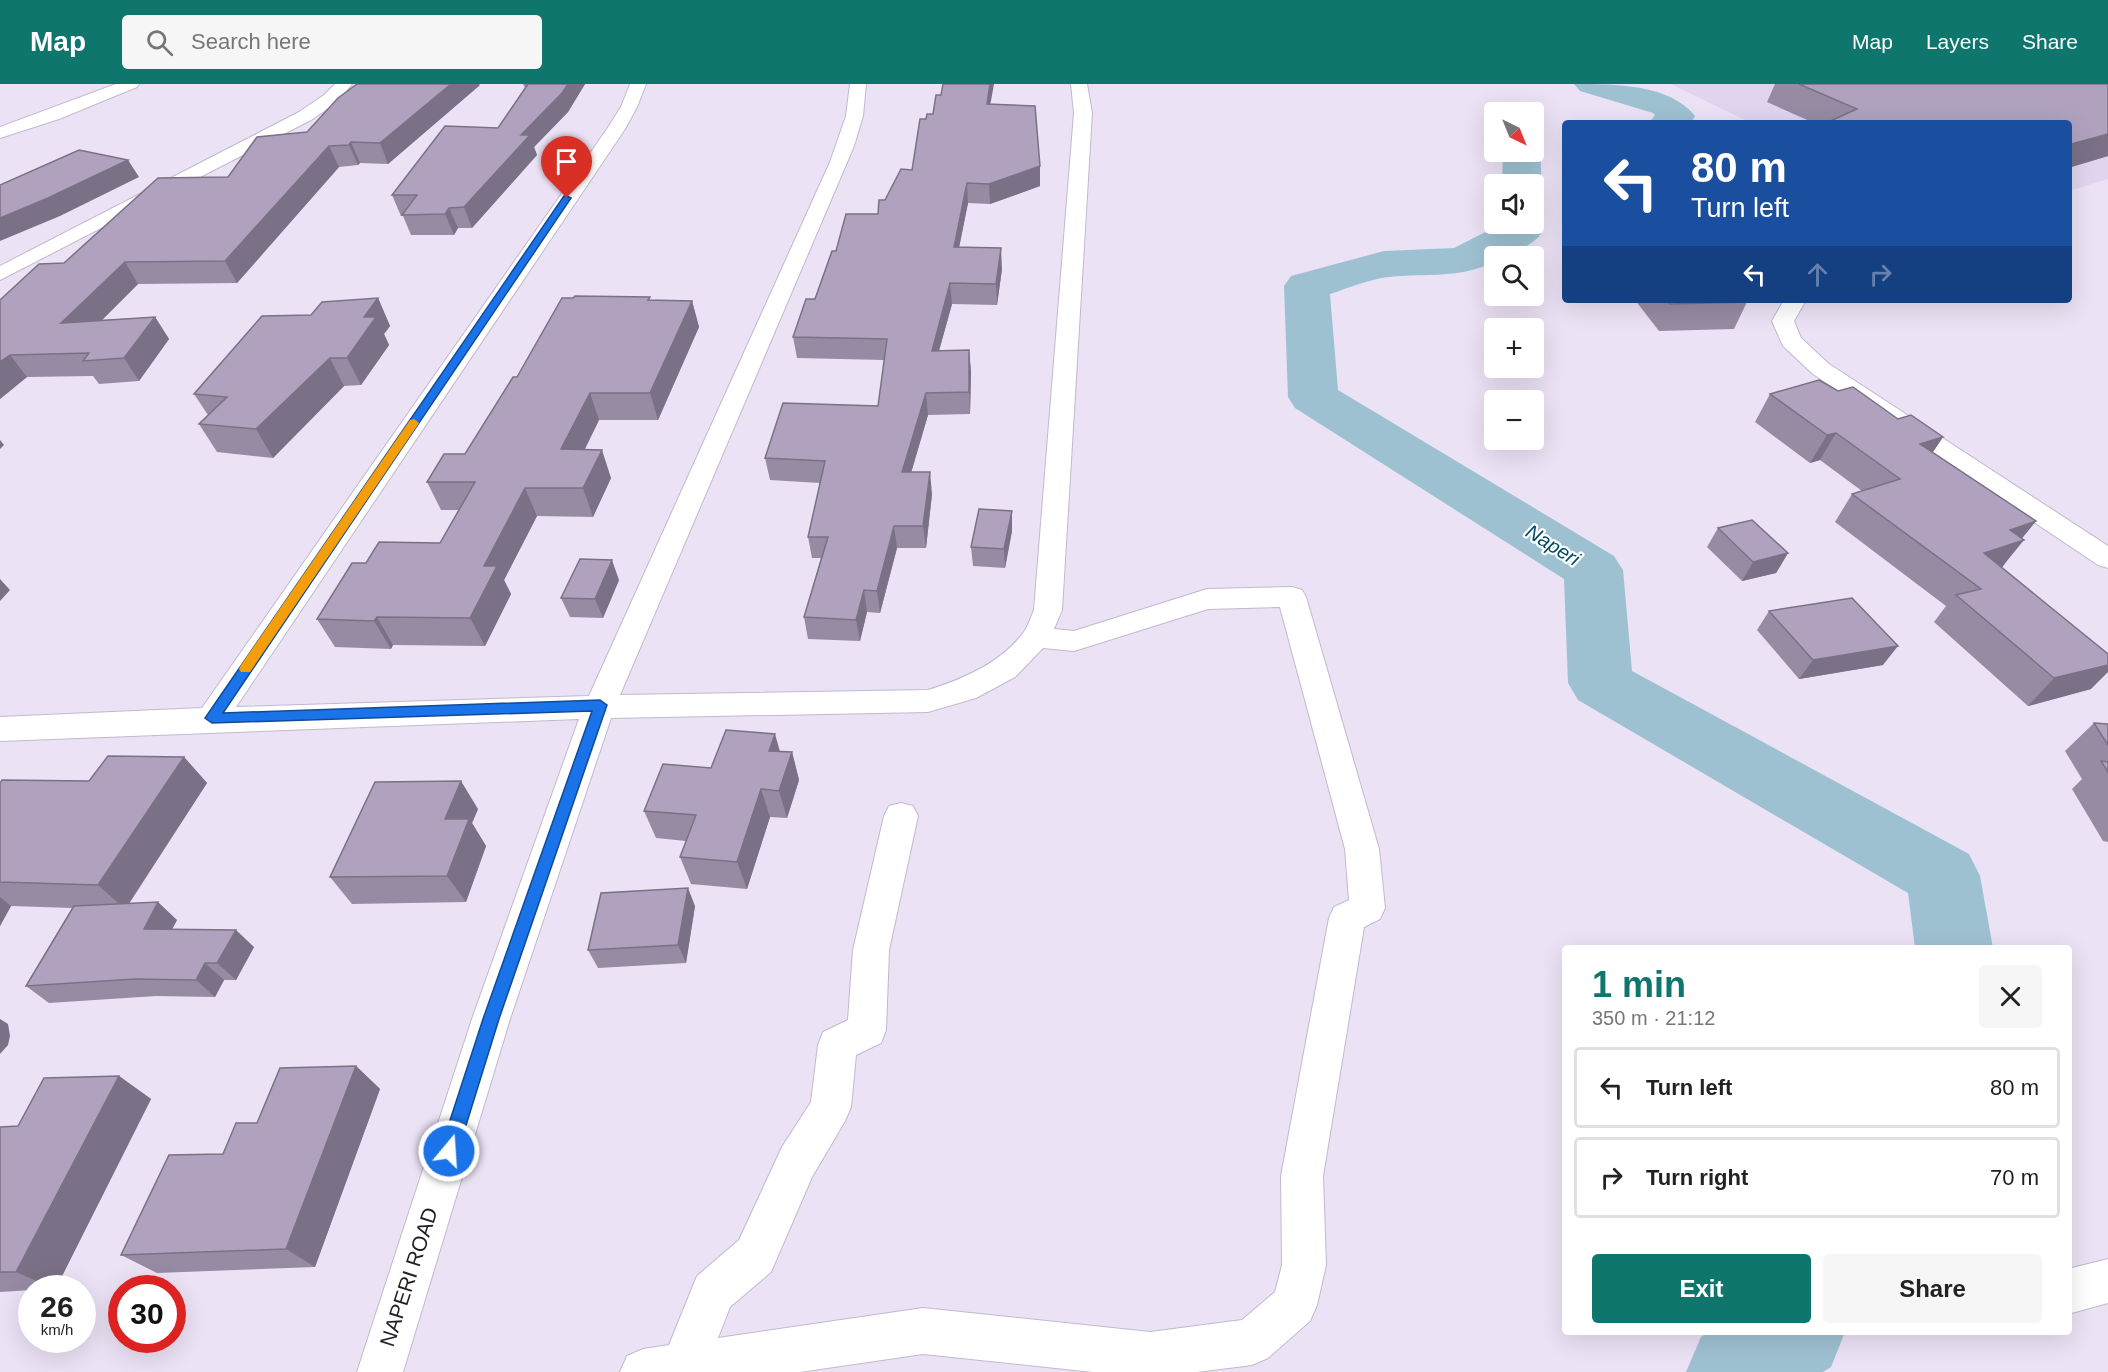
<!DOCTYPE html>
<html lang="en">
<head>
<meta charset="utf-8">
<style>
  :root { --surface:#fff; --page:#f6f6f6; --text:#222; --muted:#767676; --line:#e0e0e0; --accent:#0f766e }
  body { margin:0; font-family:Helvetica,sans-serif; background:var(--page); color:var(--text); height:100vh; display:flex; flex-direction:column; font-size:22px; white-space:nowrap }
  * { box-sizing:border-box; margin:0 }
  p { font-size:20px; color:var(--muted) }
  .icon { flex:none; width:33px; height:33px; fill:none; stroke:currentColor; stroke-width:2; stroke-linecap:round; stroke-linejoin:round }
  .map { position:relative; flex:1; overflow:hidden }
  .sheet { position:absolute; left:1562px; top:861px; width:510px; height:390px; display:flex; flex-direction:column; background:var(--surface); border-radius:6px; box-shadow:0 6px 24px #0002 }
  .sheet>* { flex:none }
  .hud { position:absolute; left:1562px; top:36px; width:510px; height:183px; border-radius:6px; box-shadow:0 6px 24px #0002; background:#1a4fa0; color:#fff; overflow:hidden }
  .needle { width:39px; rotate:137deg }
  .buttons { position:absolute; left:1484px; top:18px; display:grid; gap:12px }
  .buttons a { display:grid; place-items:center; width:60px; height:60px; border-radius:6px; background:var(--surface); box-shadow:0 6px 24px #0002; font-size:30px }
  .speed { position:absolute; left:18px; top:1191px; display:flex; gap:12px; font-size:30px; font-weight:700; text-align:center }
  .speed>* { display:grid; place-content:center; width:78px; height:78px; border-radius:50%; background:var(--surface); box-shadow:0 6px 24px #0002; line-height:1 }
  .speed small { font-size:15px; font-weight:400 }
  .speed .limit { border:9px solid #d22; background:#fff; color:#111 }
  .pin { position:absolute; display:grid; place-items:center; width:51px; height:51px; color:#fff; margin:-62px -26px; border-radius:50% 50% 50% 0; rotate:-45deg; box-shadow:0 0 6px #0007 }
  .pin .icon { rotate:45deg }
  .me { position:absolute; width:66px; margin:-33px; rotate:18deg; stroke-linejoin:round; filter:drop-shadow(0 0 4px #0008) }
  .turn { display:flex; align-items:center; gap:21px; height:126px; padding:0 30px; font-size:27px }
  .turn .icon { width:78px; height:78px; stroke-width:2.5 }
  .turn b { display:block; font-size:42px; line-height:51px }
  .lanes { display:flex; align-items:center; height:57px; padding:0 30px; background:#0003; justify-content:center; gap:30px; direction:ltr }
  .lanes .off { opacity:.35 }
  .round { display:grid; place-items:center; flex:none; width:63px; height:63px; border-radius:6px; background:var(--page) }
  .head { display:flex; align-items:center; justify-content:space-between; height:102px; padding:0 30px }
  h1 { font-size:36px; font-weight:700; line-height:45px; color:var(--accent) }
  .primary-button { display:flex; gap:12px; margin-top:auto; padding:12px 30px }
  .primary-button a { flex:1; height:69px; border-radius:6px; background:var(--accent); color:#fff; font-size:24px; font-weight:700; line-height:69px; text-align:center }
  .primary-button a+a { background:var(--page); color:var(--text) }
  ul { padding:0; list-style:none }
  li { display:flex; align-items:center; gap:18px; height:81px; margin:0 12px 9px; padding:0 18px; border:3px solid var(--line); border-radius:6px }
  li div { flex:1 }
  li b { display:block; font-size:22px }
  li em { font-style:normal }
  header { display:flex; align-items:center; gap:36px; box-sizing:border-box; height:84px; padding:0 30px; background:var(--accent); color:#fff }
  header strong { font-size:28px }
  nav { display:flex; gap:33px; margin-inline-start:auto; font-size:21px }
  .search { width:420px; height:54px; background:var(--page); display:flex; align-items:center; gap:15px; box-sizing:border-box; padding:0 21px; border-radius:6px; color:var(--muted); font-size:22px }
  .map>svg:first-child { display:block }
</style>
</head>
<body>
<header>
<strong>Map</strong>
<div class="search"><svg class="icon" aria-label="search" viewBox="0 0 24 24"><circle cx="10" cy="10" r="6"/><path d="M15 15l6 6"/></svg>Search here</div>
<nav><a>Map</a><a>Layers</a><a>Share</a></nav>
</header>
<div class="map">
<svg width="2108" height="1288" viewBox="0 0 2108 1288">
  <rect width="100%" height="100%" fill="#ebe2f5"/>
  <path fill="#e0d4ee" d="M 1671,0 L 2045,0 L 2108,25 L 2108,95 L 2069,107 L 2068,39 L 1751,39 Z"/>
  <g fill="none" stroke-linecap="round" stroke-linejoin="round">
    <g fill="#9ec1d2" fill-rule="evenodd">
      <path d="M 1574,0 C 1615,0 1670,0 1695,32 L 1691,39 L 1649,39 L 1655,31 L 1653,29 L 1580,7 Z"/>
      <path d="M 1533,58 L 1539,60 L 1544,68 C 1536,81 1547,93 1536,109 L 1533,109 L 1533,100 L 1502,100 L 1503,68 L 1533,68 Z"/>
      <path d="M 1533,130 L 1537,131 C 1540,135 1544,139 1543,144 C 1542,159 1507,172 1494,172 L 1494,178 C 1460,195 1426,189 1389,193 C 1369,195 1349,204 1330,210 L 1338,306 L 1614,472 L 1623,486 L 1632,587 L 1969,770 L 1980,792 L 1993,864 L 1915,864 L 1908,809 L 1578,616 L 1568,599 L 1564,495 L 1295,324 L 1288,313 L 1284,202 L 1291,192 L 1384,167 L 1454,164 L 1501,140 L 1533,140 Z"/>
      <path d="M 1708,1248 L 1845,1248 L 1831,1283 L 1823,1288 L 1686,1288 L 1701,1253 Z"/>
    </g>
    <g stroke="#c2b9cc" stroke-width="2">
      <g id="street">
        <path d="M 116,0 L 139,0 L 137,3 L 59,35 L 0,54 L 0,43 Z"/>
        <path d="M 335,0 L 352,0 L 336,19 L 311,36 L 0,196 L 0,182 L 299,28 L 324,11 Z"/>
        <path d="M 630,0 L 646,0 L 637,23 L 625,45 L 236,623 L 589,612 L 830,78 L 846,32 L 850,0 L 866,0 L 863,32 L 854,62 L 620,611 L 928,606 C 963,595 1001,579 1024,548 C 1028,542 1031,533 1034,526 L 1074,29 L 1071,0 L 1087,0 L 1092,29 L 1062,526 L 1054,545 L 1074,547 L 1207,505 L 1292,503 L 1302,506 L 1306,513 L 1379,765 L 1385,824 L 1380,835 L 1364,843 L 1323,1092 L 1326,1181 L 1317,1221 L 1310,1237 L 1268,1274 L 1252,1281 L 1197,1288 L 1093,1288 L 923,1270 L 800,1288 L 620,1288 L 627,1272 L 643,1265 L 669,1261 L 697,1192 L 739,1156 L 782,1063 L 811,1018 L 818,961 L 823,948 L 848,936 L 853,866 L 884,732 L 889,722 L 901,719 L 913,722 L 918,732 L 889,866 L 886,946 L 881,959 L 856,971 L 851,1023 L 845,1037 L 812,1093 L 771,1188 L 730,1223 L 718,1254 L 923,1224 L 1150,1248 L 1242,1236 L 1275,1208 L 1282,1181 L 1281,1092 L 1329,834 L 1334,823 L 1349,816 L 1345,765 L 1280,523 L 1208,525 L 1074,567 L 1043,564 L 1015,593 L 976,614 L 928,628 L 611,634 L 510,935 L 403,1288 L 357,1288 L 472,935 L 579,635 L 0,657 L 0,633 L 202,624 L 607,45 L 621,23 Z"/>
        <path d="M 1784,216 L 1806,216 L 1794,237 L 1801,254 L 1829,280 L 2108,462 L 2108,484 L 2098,481 L 1813,290 L 1783,262 L 1772,237 Z"/>
        <path d="M 2108,1175 L 2108,1219 L 2068,1230 L 2068,1185 Z"/>
      </g>
    </g>
    <use href="#street" fill="#fff" fill-rule="evenodd"/>
  </g>
  <g fill="#978ba4">
    <path d="M 523,0 L 585,0 L 568,28 L 534,63 L 537,71 L 472,144 L 458,144 L 454,151 L 411,151 L 403,132 L 401,132 L 392,111 L 498,44 L 525,4 Z"/>
    <path d="M 1775,0 L 2108,0 L 2108,72 L 2068,84 L 2068,39 L 1814,39 L 1767,18 Z"/>
    <path d="M 480,1 L 388,80 L 360,79 L 358,81 L 339,83 L 237,199 L 138,200 L 102,236 L 155,233 L 169,255 L 139,297 L 99,300 L 93,292 L 27,293 L 0,315 L 0,216 L 64,179 L 228,93 L 307,48 Z"/>
    <path d="M 991,20 L 1040,82 L 1040,102 L 990,120 L 968,119 L 959,163 L 1002,185 L 997,221 L 952,220 L 939,267 L 969,266 L 971,288 L 970,330 L 928,331 L 911,388 L 932,410 L 926,464 L 897,464 L 880,529 L 867,528 L 860,557 L 808,555 L 804,533 L 821,474 L 812,474 L 808,453 L 820,399 L 770,396 L 765,374 L 878,322 L 884,276 L 797,274 L 793,253 L 815,215 L 836,167 L 878,130 L 885,116 L 912,86 L 926,35 L 933,30 Z"/>
    <path d="M 378,214 L 390,242 L 384,250 L 389,261 L 361,301 L 344,302 L 273,374 L 217,368 L 199,340 L 208,331 L 194,310 L 311,231 Z"/>
    <path d="M 651,216 L 692,217 L 699,243 L 658,336 L 599,336 L 585,365 L 611,394 L 593,433 L 537,432 L 504,496 L 511,510 L 485,562 L 393,561 L 391,565 L 335,563 L 317,535 L 366,479 L 440,459 L 459,426 L 441,426 L 427,398 L 465,370 L 517,293 Z"/>
    <path d="M 1635,216 L 1746,216 L 1747,218 L 1734,245 L 1659,247 Z"/>
    <path d="M 1838,307 L 1898,335 L 1943,353 L 1933,368 L 2036,437 L 2022,454 L 2002,484 L 2091,605 L 2028,622 L 1934,538 L 1946,522 L 1835,438 L 1852,410 L 1862,407 L 1820,376 L 1810,379 L 1755,338 L 1770,310 Z"/>
    <path d="M 1718,444 L 1788,469 L 1776,489 L 1742,497 L 1707,463 Z"/>
    <path d="M 1012,447 L 1005,484 L 973,482 L 971,463 Z"/>
    <path d="M 619,496 L 603,534 L 570,533 L 561,514 Z"/>
    <path d="M 1769,527 L 1883,581 L 1799,595 L 1757,546 Z"/>
    <path d="M 2094,639 L 2108,640 L 2108,758 L 2103,757 L 2072,705 L 2082,695 L 2065,667 Z"/>
    <path d="M 780,668 L 792,668 L 799,696 L 787,734 L 770,733 L 747,805 L 691,800 L 680,773 L 686,757 L 656,754 L 644,727 L 711,684 Z"/>
    <path d="M 184,673 L 207,699 L 129,820 L 177,836 L 172,845 L 254,863 L 236,896 L 224,896 L 215,913 L 156,912 L 49,919 L 26,902 L 72,824 L 11,822 L 0,842 L 0,699 L 89,697 Z"/>
    <path d="M 478,725 L 472,739 L 486,762 L 466,818 L 352,820 L 330,793 Z"/>
    <path d="M 695,822 L 686,879 L 598,884 L 588,866 Z"/>
    <path d="M 356,982 L 380,1005 L 315,1183 L 157,1189 L 121,1171 L 223,1070 Z"/>
    <path d="M 119,992 L 151,1015 L 56,1204 L 32,1204 L 32,1206 L 0,1208 L 0,1043 L 18,1042 Z"/>
  </g>
  <g fill="#7b7186">
    <path d="M 451,0 L 479,0 L 480,1 L 388,80 L 380,59 Z"/>
    <path d="M 568,0 L 585,0 L 568,28 L 534,63 L 537,71 L 472,144 L 464,123 L 521,51 Z"/>
    <path d="M 990,0 L 994,0 L 987,39 L 987,20 Z"/>
    <path d="M 2108,50 L 2108,72 L 2068,84 L 2068,61 Z"/>
    <path d="M 351,58 L 360,79 L 358,81 L 349,61 Z"/>
    <path d="M 329,62 L 339,83 L 237,199 L 225,177 Z"/>
    <path d="M 128,76 L 139,93 L 60,132 L 0,157 L 0,134 Z"/>
    <path d="M 1040,82 L 1040,102 L 990,120 L 989,100 Z"/>
    <path d="M 967,99 L 968,119 L 955,184 L 954,163 Z"/>
    <path d="M 449,124 L 458,144 L 454,151 L 445,130 Z"/>
    <path d="M 1001,164 L 1002,185 L 997,221 L 996,200 Z"/>
    <path d="M 125,178 L 138,200 L 77,261 L 61,239 Z"/>
    <path d="M 950,199 L 952,220 L 933,288 L 932,267 Z"/>
    <path d="M 378,214 L 390,242 L 384,250 L 389,261 L 361,301 L 347,274 L 364,233 Z"/>
    <path d="M 692,217 L 699,243 L 658,336 L 650,309 Z"/>
    <path d="M 155,233 L 169,255 L 139,297 L 124,274 Z"/>
    <path d="M 969,266 L 971,288 L 970,330 L 969,308 Z"/>
    <path d="M 10,271 L 27,293 L 0,315 L 0,278 Z"/>
    <path d="M 330,274 L 344,302 L 273,374 L 256,345 Z"/>
    <path d="M 590,309 L 599,336 L 571,393 L 561,365 Z"/>
    <path d="M 926,309 L 928,331 L 905,410 L 902,388 Z"/>
    <path d="M 1836,349 L 1820,376 L 1810,379 L 1827,351 Z"/>
    <path d="M 1943,353 L 1924,381 L 1920,360 Z"/>
    <path d="M 0,356 L 4,361 L 0,365 Z"/>
    <path d="M 602,366 L 611,394 L 593,433 L 583,404 Z"/>
    <path d="M 930,388 L 932,410 L 926,464 L 923,442 Z"/>
    <path d="M 525,404 L 537,432 L 504,496 L 511,510 L 485,562 L 470,534 L 484,482 Z"/>
    <path d="M 1012,427 L 1012,447 L 1005,484 L 1004,465 Z"/>
    <path d="M 2036,437 L 2019,458 L 2024,456 L 2002,483 L 1968,495 L 1984,469 L 2010,446 Z"/>
    <path d="M 894,442 L 897,464 L 880,529 L 877,507 Z"/>
    <path d="M 1788,469 L 1776,489 L 1742,497 L 1753,478 Z"/>
    <path d="M 612,476 L 619,496 L 603,534 L 595,515 Z"/>
    <path d="M 0,495 L 10,506 L 0,517 Z"/>
    <path d="M 864,506 L 867,528 L 860,557 L 856,536 Z"/>
    <path d="M 377,533 L 393,561 L 391,565 L 374,537 Z"/>
    <path d="M 1898,562 L 1883,581 L 1799,595 L 1813,576 Z"/>
    <path d="M 2108,581 L 2108,588 L 2091,605 L 2028,622 L 2054,594 Z"/>
    <path d="M 775,650 L 783,678 L 769,667 Z"/>
    <path d="M 792,668 L 799,696 L 787,734 L 779,707 Z"/>
    <path d="M 184,673 L 207,699 L 125,825 L 98,801 Z"/>
    <path d="M 461,697 L 478,725 L 472,739 L 486,762 L 466,818 L 447,792 L 445,735 Z"/>
    <path d="M 761,705 L 770,733 L 747,805 L 737,778 Z"/>
    <path d="M 688,804 L 695,822 L 686,879 L 678,861 Z"/>
    <path d="M 0,813 L 11,822 L 0,842 Z"/>
    <path d="M 158,818 L 177,836 L 163,862 L 144,845 Z"/>
    <path d="M 236,846 L 254,863 L 236,896 L 217,879 Z"/>
    <path d="M 205,879 L 224,896 L 215,913 L 196,896 Z"/>
    <path d="M 0,935 L 8,940 L 10,952 L 8,961 L 0,970 Z"/>
    <path d="M 356,982 L 380,1005 L 315,1183 L 286,1165 Z"/>
    <path d="M 119,992 L 151,1015 L 56,1204 L 53,1204 L 16,1188 Z"/>
  </g>
  <g fill="#b0a2bf" stroke="#7b7186" stroke-width="1.5">
    <path d="M 357,0 L 451,0 L 380,59 L 351,58 L 349,61 L 329,62 L 225,177 L 125,178 L 61,239 L 155,233 L 124,274 L 83,277 L 89,269 L 10,271 L 0,278 L 0,216 L 39,180 L 64,179 L 158,94 L 228,93 L 257,53 L 307,48 L 338,14 Z"/>
    <path d="M 528,0 L 568,0 L 562,9 L 521,51 L 530,51 L 464,123 L 449,124 L 445,130 L 402,131 L 417,111 L 392,111 L 445,42 L 498,44 Z"/>
    <path d="M 943,0 L 990,0 L 987,20 L 1035,22 L 1040,82 L 989,100 L 967,99 L 954,163 L 1001,164 L 996,200 L 950,199 L 932,267 L 969,266 L 969,308 L 926,309 L 902,388 L 930,388 L 923,442 L 894,442 L 877,507 L 864,506 L 856,536 L 804,533 L 828,453 L 808,453 L 825,377 L 765,374 L 783,319 L 878,322 L 887,255 L 793,253 L 806,215 L 815,215 L 832,167 L 836,167 L 846,130 L 878,130 L 879,116 L 885,116 L 901,85 L 912,86 L 920,35 L 926,35 L 927,30 L 933,30 L 936,11 L 941,11 Z"/>
    <path d="M 1799,0 L 2108,0 L 2108,50 L 2068,61 L 2068,39 L 1826,39 L 1857,25 Z"/>
    <path d="M 79,66 L 128,76 L 48,114 L 0,134 L 0,101 Z"/>
    <path d="M 575,212 L 650,213 L 648,216 L 692,217 L 650,309 L 590,309 L 561,365 L 602,366 L 583,404 L 525,404 L 484,482 L 497,482 L 470,534 L 377,533 L 374,537 L 317,535 L 352,479 L 366,479 L 379,458 L 440,459 L 475,398 L 427,398 L 444,370 L 465,370 L 513,293 L 517,293 L 562,214 L 573,214 Z"/>
    <path d="M 378,214 L 364,233 L 376,233 L 347,274 L 330,274 L 256,345 L 199,340 L 227,313 L 194,310 L 262,232 L 311,231 L 322,218 Z"/>
    <path d="M 1667,216 L 1746,216 L 1747,218 L 1670,220 Z"/>
    <path d="M 1819,296 L 1838,307 L 1853,303 L 1898,335 L 1911,331 L 1943,353 L 1920,360 L 2036,437 L 2010,446 L 2024,456 L 1984,469 L 2108,570 L 2108,581 L 2054,594 L 1956,511 L 1981,505 L 1852,410 L 1900,395 L 1836,349 L 1827,351 L 1770,310 Z"/>
    <path d="M 979,425 L 1012,427 L 1004,465 L 971,463 Z"/>
    <path d="M 1752,436 L 1788,469 L 1753,478 L 1718,444 Z"/>
    <path d="M 580,475 L 612,476 L 595,515 L 561,514 Z"/>
    <path d="M 1852,514 L 1898,562 L 1813,576 L 1769,527 Z"/>
    <path d="M 2094,639 L 2108,640 L 2108,661 Z"/>
    <path d="M 726,646 L 775,650 L 769,667 L 792,668 L 779,707 L 761,705 L 737,778 L 680,773 L 696,731 L 644,727 L 663,680 L 711,684 Z"/>
    <path d="M 108,672 L 184,673 L 98,801 L 0,798 L 0,699 L 2,696 L 89,697 Z"/>
    <path d="M 2101,677 L 2108,678 L 2108,688 Z"/>
    <path d="M 461,697 L 445,735 L 469,735 L 447,792 L 330,793 L 375,698 Z"/>
    <path d="M 688,804 L 678,861 L 588,866 L 601,809 Z"/>
    <path d="M 158,818 L 144,845 L 236,846 L 217,879 L 205,879 L 196,896 L 135,895 L 26,902 L 74,822 Z"/>
    <path d="M 356,982 L 286,1165 L 121,1171 L 169,1071 L 223,1070 L 236,1039 L 257,1039 L 280,984 Z"/>
    <path d="M 119,992 L 16,1188 L 0,1188 L 0,1043 L 18,1042 L 44,994 Z"/>
  </g>
  <path fill="#1a73e8" stroke="#114b97" stroke-width="1.5" d="M 567,112 L 571,114 L 223,629 L 600,616 L 607,621 L 499,935 L 458,1067 L 456,1074 L 449,1076 L 443,1074 L 440,1067 L 483,935 L 592,627 L 212,639 L 205,634 L 564,112 Z"/>
  <path fill="#f59e0b" d="M 414,335 L 419,339 L 250,588 L 241,588 L 239,585 L 241,581 L 410,336 Z"/>
  <g text-anchor="middle" stroke-width="4.5" stroke-linejoin="round" paint-order="stroke">
    <g font-size="20" font-style="italic" fill="#004962" stroke="#fff">
      <text transform="translate(1553 461) rotate(32)" y="7">Naperi</text>
    </g>
    <g font-size="21" fill="#211e24" stroke="#fff">
      <text transform="translate(409 1193) rotate(-72)" y="7">NAPERI ROAD</text>
    </g>
  </g>
</svg>
<div class="buttons">
<a><svg class="needle" viewBox="-14 -14 28 28"><path d="M0-13l5 13h-10z" fill="#e53935"/><path d="M0 13l5-13h-10z" fill="#767676"/></svg></a>
<a><svg class="icon" aria-label="sound" viewBox="0 0 24 24"><path d="M4 9h4l5-4v14l-5-4H4zM17 9q2 3 0 6"/></svg></a>
<a><svg class="icon" aria-label="search" viewBox="0 0 24 24"><circle cx="10" cy="10" r="6"/><path d="M15 15l6 6"/></svg></a>
<a>+</a>
<a>−</a>
</div>
<div class="speed"><div>26<small>km/h</small></div><div class="limit">30</div></div>
<div class="pin" style="left:567px;top:114px;background:#d93025"><svg class="icon" aria-label="arrive" viewBox="0 0 24 24"><path d="M6 21V4h12l-3 4 3 4H6"/></svg></div>
<svg class="me" style="left:449px;top:1067px" viewBox="-20 -20 40 40"><circle r="17" fill="#1a73e8" stroke="#fff" stroke-width="3"/><path d="M0-11L8 9 0 5-8 9z" fill="#fff"/></svg>
<div class="hud">
<div class="turn"><svg class="icon" aria-label="left" viewBox="0 0 24 24"><path d="M17 20v-9H6M10 6l-5 5 5 5"/></svg><div><b>80 m</b>Turn left</div></div>
<div class="lanes"><svg class="icon" aria-label="left" viewBox="0 0 24 24"><path d="M17 20v-9H6M10 6l-5 5 5 5"/></svg><svg class="icon off" aria-label="ahead" viewBox="0 0 24 24"><path d="M12 20V5M6 11l6-6 6 6"/></svg><svg class="icon off" aria-label="right" viewBox="0 0 24 24"><path d="M7 20v-9h11M14 6l5 5-5 5"/></svg></div>
</div>
<section class="sheet">
<div class="head"><div><h1>1 min</h1><p>350 m · 21:12</p></div><a class="round"><svg class="icon" aria-label="close" viewBox="0 0 24 24"><path d="M6 6l12 12M18 6L6 18"/></svg></a></div>
<ul>
<li><svg class="icon" aria-label="left" viewBox="0 0 24 24"><path d="M17 20v-9H6M10 6l-5 5 5 5"/></svg><div><b>Turn left</b></div><em>80 m</em></li>
<li><svg class="icon" aria-label="right" viewBox="0 0 24 24"><path d="M7 20v-9h11M14 6l5 5-5 5"/></svg><div><b>Turn right</b></div><em>70 m</em></li>
</ul>
<div class="primary-button"><a>Exit</a><a>Share</a></div>
</section>
</div>
</body>
</html>
